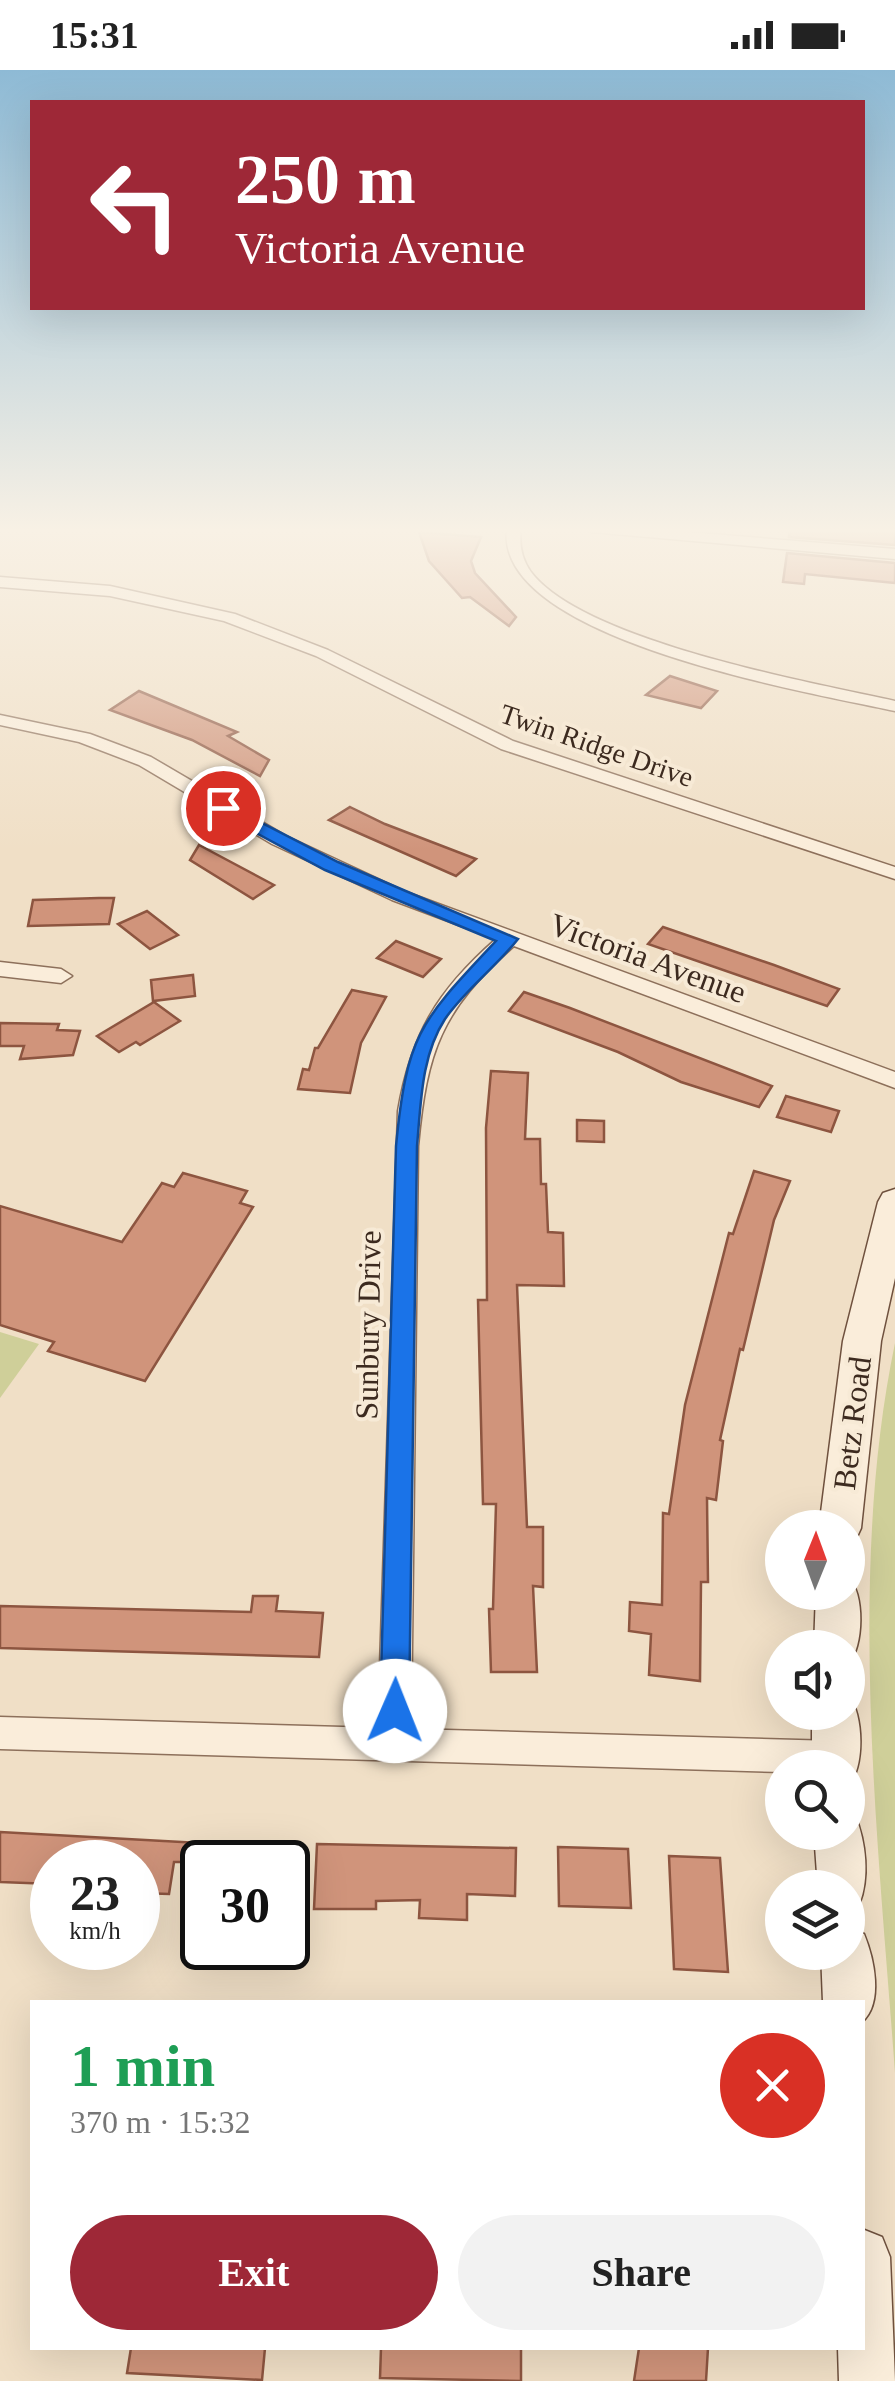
<!DOCTYPE html>
<html lang="en">
<head>
<meta charset="utf-8">
<style>
  :root { --surface:#fff; --page:#f2f2f2; --text:#222; --muted:#767676; --accent:#9e2837 }
  body { margin:0; font-family:Georgia,serif; background:var(--page); color:var(--text); height:100vh; display:flex; flex-direction:column; font-size:38px; white-space:nowrap }
  * { box-sizing:border-box; margin:0 }
  p { font-size:32px; color:var(--muted) }
  .icon { flex:none; width:55px; height:55px; fill:none; stroke:currentColor; stroke-width:2; stroke-linecap:round; stroke-linejoin:round }
  .map { position:relative; flex:1; overflow:hidden }
  .side { position:absolute; left:30px; top:1930px; width:835px; height:350px; display:flex; flex-direction:column; background:var(--surface); border-radius:0px; box-shadow:0 10px 40px #0002 }
  .side>* { flex:none }
  .banner { position:absolute; left:30px; top:30px; width:835px; height:210px; border-radius:0px; box-shadow:0 10px 40px #0002; background:#9e2837; color:#fff; overflow:hidden }
  .needle { width:65px; rotate:1deg }
  .tools { position:absolute; left:765px; top:1440px; display:grid; gap:20px }
  .tools a { display:grid; place-items:center; width:100px; height:100px; border-radius:50%; background:var(--surface); box-shadow:0 10px 40px #0002; font-size:50px }
  .speed { position:absolute; left:30px; top:1770px; display:flex; gap:20px; font-size:50px; font-weight:700; text-align:center }
  .speed>* { display:grid; place-content:center; width:130px; height:130px; border-radius:50%; background:var(--surface); box-shadow:0 10px 40px #0002; line-height:1 }
  .speed small { font-size:25px; font-weight:400 }
  .speed .limit { border:5px solid #111; border-radius:15px; background:#fff; color:#111 }
  .pin { position:absolute; display:grid; place-items:center; width:85px; height:85px; color:#fff; margin:-42px; border:5px solid #fff; border-radius:50%; box-shadow:0 2px 10px #0007 }
  .me { position:absolute; width:110px; margin:-55px; rotate:1deg; stroke-linejoin:round; filter:drop-shadow(0 0 8px #0008) }
  .turn { display:flex; align-items:center; gap:35px; height:210px; padding:0 40px; font-size:45px }
  .turn .icon { width:130px; height:130px; stroke-width:2.5 }
  .turn b { display:block; font-size:70px; line-height:85px }
  .round { display:grid; place-items:center; flex:none; width:105px; height:105px; border-radius:52px; background:var(--page) }
  .head { display:flex; align-items:center; justify-content:space-between; height:170px; padding:0 40px }
  h1 { font-size:60px; font-weight:800; line-height:75px; color:#1e9e55 }
  .action { display:flex; gap:20px; margin-top:auto; padding:20px 40px }
  .action a { flex:1; height:115px; border-radius:60px; background:var(--accent); color:#fff; font-size:40px; font-weight:800; line-height:115px; text-align:center }
  .action a+a { background:var(--page); color:var(--text) }
  .status { display:flex; justify-content:space-between; align-items:center; height:70px; padding:0 50px; background:var(--surface); direction:ltr }
  .status svg { height:28px; fill:currentColor }
  .map>svg:first-child { display:block }
</style>
</head>
<body>
<div class="status"><b>15:31</b><svg viewBox="0 0 49 12"><path d="M0 12V9h3v3zM5 12V6h3v6zM10 12V3h3v9zM15 12V0h3v12zM26 1h20v11H26zM47 4h2v5h-2z"/></svg></div>
<div class="map">
<svg width="895" height="2311" viewBox="0 0 895 2311">
  <rect width="100%" height="100%" fill="#f0dfc6"/>
  <g fill="#cfcf99">
    <path d="M 0,1262 L 39,1274 L 0,1328 Z"/>
    <path d="M 895,1273 L 895,2003 C 878,1769 847,1503 895,1273 Z"/>
  </g>
  <g fill="#d0947b" stroke="#8d5540" stroke-width="2.5">
    <path d="M 790,458 L 895,458 L 895,475 L 789,467 Z"/>
    <path d="M 419,462 L 481,467 L 471,491 L 475,503 L 516,547 L 509,556 L 470,527 L 462,528 L 429,491 Z"/>
    <path d="M 787,483 L 895,493 L 895,513 L 805,504 L 804,514 L 783,512 Z"/>
    <path d="M 670,606 L 717,621 L 701,638 L 646,625 Z"/>
    <path d="M 139,621 L 237,662 L 228,666 L 269,690 L 260,706 L 192,670 L 110,640 Z"/>
    <path d="M 350,737 L 385,754 L 476,789 L 456,806 L 329,750 Z"/>
    <path d="M 199,775 L 274,815 L 253,829 L 190,790 Z"/>
    <path d="M 99,828 L 114,828 L 109,854 L 28,856 L 33,830 Z"/>
    <path d="M 147,841 L 178,865 L 150,879 L 118,854 Z"/>
    <path d="M 663,857 L 774,895 L 839,919 L 827,936 L 648,874 Z"/>
    <path d="M 396,871 L 441,889 L 423,907 L 377,888 Z"/>
    <path d="M 193,905 L 195,926 L 153,931 L 151,910 Z"/>
    <path d="M 352,920 L 386,927 L 361,973 L 350,1023 L 298,1019 L 303,999 L 309,1000 L 315,978 L 318,978 Z"/>
    <path d="M 524,922 L 570,938 L 772,1016 L 759,1037 L 681,1012 L 618,982 L 509,941 Z"/>
    <path d="M 154,932 L 180,951 L 140,975 L 136,972 L 119,982 L 97,966 Z"/>
    <path d="M 0,953 L 59,954 L 57,960 L 80,961 L 73,985 L 20,989 L 24,976 L 0,976 Z"/>
    <path d="M 491,1001 L 528,1003 L 525,1069 L 540,1069 L 541,1114 L 546,1114 L 548,1162 L 563,1163 L 564,1216 L 517,1215 L 527,1457 L 543,1457 L 543,1517 L 533,1516 L 537,1602 L 491,1602 L 489,1539 L 493,1539 L 496,1434 L 483,1434 L 478,1230 L 487,1230 L 486,1058 Z"/>
    <path d="M 786,1026 L 839,1041 L 831,1062 L 777,1047 Z"/>
    <path d="M 577,1050 L 604,1051 L 604,1072 L 577,1071 Z"/>
    <path d="M 754,1101 L 790,1111 L 774,1150 L 743,1280 L 740,1279 L 720,1370 L 723,1371 L 716,1430 L 707,1428 L 708,1512 L 701,1512 L 700,1611 L 649,1605 L 651,1564 L 629,1561 L 630,1532 L 662,1535 L 663,1443 L 669,1444 L 685,1335 L 729,1163 L 733,1164 Z"/>
    <path d="M 183,1103 L 247,1121 L 240,1133 L 253,1137 L 145,1311 L 48,1281 L 54,1272 L 0,1255 L 0,1136 L 122,1172 L 162,1113 L 174,1117 Z"/>
    <path d="M 253,1526 L 278,1526 L 276,1541 L 323,1543 L 319,1587 L 0,1578 L 0,1536 L 251,1542 Z"/>
    <path d="M 0,1762 L 200,1773 L 284,1772 L 283,1792 L 174,1792 L 169,1824 L 138,1823 L 138,1792 L 52,1792 L 52,1814 L 0,1812 Z"/>
    <path d="M 317,1774 L 516,1778 L 515,1826 L 467,1824 L 467,1850 L 419,1848 L 420,1830 L 376,1831 L 376,1839 L 314,1839 Z"/>
    <path d="M 558,1777 L 628,1779 L 631,1838 L 559,1836 Z"/>
    <path d="M 669,1786 L 720,1788 L 728,1902 L 674,1899 Z"/>
    <path d="M 131,2278 L 265,2278 L 262,2310 L 127,2303 Z"/>
    <path d="M 381,2278 L 521,2278 L 521,2311 L 380,2308 Z"/>
    <path d="M 639,2278 L 708,2278 L 706,2311 L 634,2311 Z"/>
  </g>
  <g fill="none" stroke-linecap="round" stroke-linejoin="round">
    <g stroke="#8d705b" stroke-width="3">
      <g id="street">
        <path d="M 507,458 L 521,458 C 519,474 521,488 531,502 C 583,571 809,612 895,631 L 895,641 C 814,623 492,570 507,458 Z"/>
        <path d="M 584,458 L 638,458 L 895,479 L 895,489 L 591,462 Z"/>
        <path d="M 0,507 L 110,516 L 235,544 L 328,580 L 513,671 L 895,797 L 895,809 L 501,679 L 316,586 L 224,551 L 110,526 L 0,517 Z"/>
        <path d="M 0,645 L 90,664 L 151,687 L 286,766 L 406,822 L 895,1002 L 895,1018 L 514,876 C 441,941 427,980 418,1076 L 411,1659 L 835,1671 L 847,1676 L 851,1687 L 847,1698 L 782,1698 L 782,1702 L 0,1679 L 0,1647 L 378,1658 L 398,1041 C 411,964 437,921 496,869 L 392,830 L 272,774 L 139,695 L 79,672 L 0,655 Z"/>
        <path d="M 0,892 L 61,899 L 72,906 L 61,913 L 0,906 Z"/>
      </g>
    </g>
    <g stroke="#6f513e" stroke-width="3">
      <g id="secondary">
        <path d="M 895,1119 L 895,1208 L 881,1271 L 861,1458 L 855,1471 L 848,1473 L 848,1458 L 819,1458 L 843,1271 L 878,1132 L 883,1123 Z"/>
        <path d="M 848,1507 C 865,1522 864,1578 848,1594 L 848,1578 L 814,1578 L 816,1522 L 848,1522 Z"/>
        <path d="M 848,1625 C 864,1643 865,1699 848,1716 L 848,1698 L 812,1698 L 812,1642 L 848,1642 Z"/>
        <path d="M 848,1742 L 855,1745 C 866,1772 870,1808 859,1835 L 848,1840 L 848,1818 L 818,1818 L 814,1762 L 848,1762 Z"/>
        <path d="M 848,1858 L 864,1864 C 874,1888 884,1933 862,1952 L 862,1932 L 823,1932 L 821,1882 L 848,1882 Z"/>
        <path d="M 862,2159 L 882,2167 L 890,2187 L 895,2311 L 839,2311 L 838,2278 L 862,2278 Z"/>
      </g>
    </g>
    <use href="#street" fill="#faedda" fill-rule="evenodd"/>
    <use href="#secondary" fill="#faedda" fill-rule="evenodd"/>
  </g>
  <linearGradient id="sky" x2="0" y2="1"><stop stop-color="#8ebad5"/><stop offset="0.59" stop-color="#f8f1e5"/><stop offset="1" stop-color="#f8f1e5" stop-opacity="0"/></linearGradient>
  <rect width="895" height="781" fill="url(#sky)"/>
  <path fill="#1a73e8" stroke="#114b97" stroke-width="2.5" d="M 223,733 L 338,792 L 518,869 C 496,897 465,920 445,949 C 421,986 421,1033 417,1076 L 409,1641 L 405,1651 L 395,1655 L 384,1651 L 380,1641 L 396,1076 C 407,963 420,952 496,871 L 325,800 L 217,742 L 217,734 Z"/>
  <g text-anchor="middle" stroke-width="8" stroke-linejoin="round" paint-order="stroke">
    <g font-size="28" fill="#3c2a1f" stroke="#f7ead6">
      <text transform="translate(597 675) rotate(19)" y="10">Twin Ridge Drive</text>
    </g>
    <g font-size="32" fill="#3c2a1f" stroke="#f7ead6">
      <text transform="translate(648 888) rotate(20)" y="11">Victoria Avenue</text>
      <text transform="translate(368 1255) rotate(-89)" y="11">Sunbury Drive</text>
      <text transform="translate(852 1353) rotate(-83)" y="11">Betz Road</text>
    </g>
  </g>
</svg>
<div class="tools">
<a><svg class="needle" viewBox="-14 -14 28 28"><path d="M0-13l5 13h-10z" fill="#e53935"/><path d="M0 13l5-13h-10z" fill="#767676"/></svg></a>
<a><svg class="icon" aria-label="sound" viewBox="0 0 24 24"><path d="M4 9h4l5-4v14l-5-4H4zM17 9q2 3 0 6"/></svg></a>
<a><svg class="icon" aria-label="search" viewBox="0 0 24 24"><circle cx="10" cy="10" r="6"/><path d="M15 15l6 6"/></svg></a>
<a><svg class="icon" aria-label="layers" viewBox="0 0 24 24"><path d="M12 4l9 5-9 5-9-5zM3 14l9 5 9-5"/></svg></a>
</div>
<div class="speed"><div>23<small>km/h</small></div><div class="limit">30</div></div>
<div class="pin" style="left:223px;top:738px;background:#d93025"><svg class="icon" aria-label="arrive" viewBox="0 0 24 24"><path d="M6 21V4h12l-3 4 3 4H6"/></svg></div>
<svg class="me" style="left:395px;top:1641px" viewBox="-20 -20 40 40"><circle r="19" fill="#fff"/><path d="M0-13L10 11 0 6-10 11z" fill="#1a73e8"/></svg>
<div class="banner">
<div class="turn"><svg class="icon" aria-label="left" viewBox="0 0 24 24"><path d="M17 20v-9H6M10 6l-5 5 5 5"/></svg><div><b>250 m</b>Victoria Avenue</div></div>
</div>
<section class="side">
<div class="head"><div><h1>1 min</h1><p>370 m · 15:32</p></div><a class="round" style="background:#d93025;color:#fff"><svg class="icon" aria-label="close" viewBox="0 0 24 24"><path d="M6 6l12 12M18 6L6 18"/></svg></a></div>
<div class="action"><a>Exit</a><a>Share</a></div>
</section>
</div>
</body>
</html>
